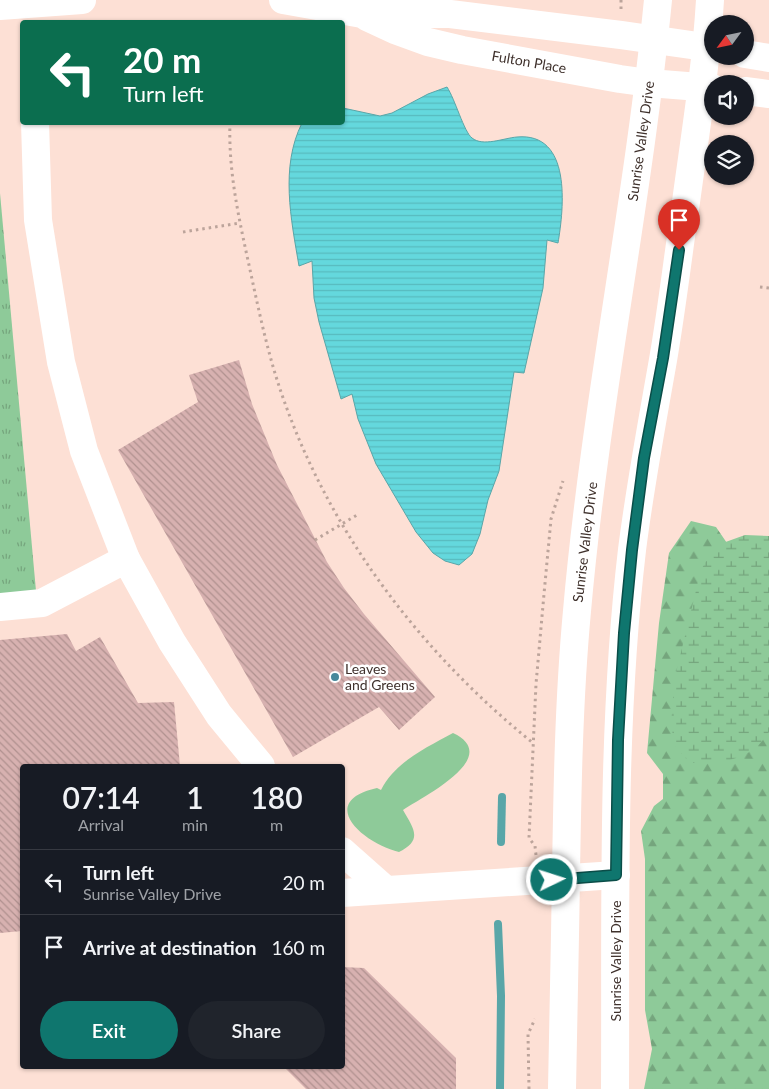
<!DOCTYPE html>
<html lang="en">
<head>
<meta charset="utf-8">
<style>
  :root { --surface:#171b24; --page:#20242c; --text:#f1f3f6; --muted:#9ea1a6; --line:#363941; --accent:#0f766e }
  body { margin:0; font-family:Lato,sans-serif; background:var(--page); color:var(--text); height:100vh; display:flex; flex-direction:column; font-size:19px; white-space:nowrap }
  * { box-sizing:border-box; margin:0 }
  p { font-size:16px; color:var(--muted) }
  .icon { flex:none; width:28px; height:28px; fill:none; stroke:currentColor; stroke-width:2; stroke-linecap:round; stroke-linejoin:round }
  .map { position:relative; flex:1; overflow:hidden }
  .side { position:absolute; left:20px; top:764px; width:325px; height:305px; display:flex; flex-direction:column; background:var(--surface); border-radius:5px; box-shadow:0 1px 4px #0004 }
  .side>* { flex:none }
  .hud { position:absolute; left:20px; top:20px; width:325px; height:105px; border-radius:5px; box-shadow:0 1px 4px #0004; background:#0b6e4f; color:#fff; overflow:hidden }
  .needle { width:32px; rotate:237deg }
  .tools { position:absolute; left:704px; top:15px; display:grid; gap:10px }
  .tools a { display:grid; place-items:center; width:50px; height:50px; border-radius:50%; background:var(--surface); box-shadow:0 1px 4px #0004; font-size:25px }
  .pin { position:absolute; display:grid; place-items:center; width:42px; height:42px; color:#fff; margin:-51px -21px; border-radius:50% 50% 50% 0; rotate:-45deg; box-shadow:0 0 5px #0007 }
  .pin .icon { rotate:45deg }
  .me { position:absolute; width:55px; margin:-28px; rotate:86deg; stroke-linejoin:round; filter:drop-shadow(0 0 4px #0008) }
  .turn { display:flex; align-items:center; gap:18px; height:105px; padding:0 20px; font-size:22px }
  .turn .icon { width:65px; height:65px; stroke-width:2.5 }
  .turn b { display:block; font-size:35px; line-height:42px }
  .eta { display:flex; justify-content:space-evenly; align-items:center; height:85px; text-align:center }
  .eta b { font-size:30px; font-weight:600; line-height:35px }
  .action { display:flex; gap:10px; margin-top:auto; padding:10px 20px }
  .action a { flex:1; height:58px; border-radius:30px; background:var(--accent); color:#fff; font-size:20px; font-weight:600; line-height:58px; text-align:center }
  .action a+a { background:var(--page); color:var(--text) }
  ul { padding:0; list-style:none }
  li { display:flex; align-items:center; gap:15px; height:65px; padding:0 20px; border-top:1px solid var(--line) }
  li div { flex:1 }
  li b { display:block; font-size:19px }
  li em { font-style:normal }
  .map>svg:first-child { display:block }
</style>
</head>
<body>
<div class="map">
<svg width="769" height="1089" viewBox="0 0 769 1089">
  <defs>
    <pattern id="grass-tufts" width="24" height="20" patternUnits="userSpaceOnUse" patternTransform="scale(1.25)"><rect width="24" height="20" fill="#8eca99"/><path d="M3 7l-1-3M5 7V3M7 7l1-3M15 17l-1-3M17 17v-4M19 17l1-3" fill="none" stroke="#75a57d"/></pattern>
    <pattern id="forest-firs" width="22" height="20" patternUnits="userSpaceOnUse" patternTransform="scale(1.25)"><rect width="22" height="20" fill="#8eca99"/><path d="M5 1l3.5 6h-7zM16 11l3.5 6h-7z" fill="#75a57d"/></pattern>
    <pattern id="wetland-marsh" width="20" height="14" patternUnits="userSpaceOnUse" patternTransform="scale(1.25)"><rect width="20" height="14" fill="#8eca99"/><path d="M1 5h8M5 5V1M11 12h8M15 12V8" fill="none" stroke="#75a57d"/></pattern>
    <pattern id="water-rules" width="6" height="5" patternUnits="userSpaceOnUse" patternTransform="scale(1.25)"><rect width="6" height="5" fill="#64d8dd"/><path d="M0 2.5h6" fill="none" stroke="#58babe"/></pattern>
    <pattern id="building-back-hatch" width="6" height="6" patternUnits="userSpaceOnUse" patternTransform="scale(1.25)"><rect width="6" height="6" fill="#d7b1b0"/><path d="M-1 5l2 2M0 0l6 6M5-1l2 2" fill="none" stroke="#b0918f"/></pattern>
  </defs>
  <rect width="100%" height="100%" fill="#fde0d5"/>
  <path fill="url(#grass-tufts)" d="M 0,193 L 36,591 L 0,594 Z"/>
  <path fill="url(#forest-firs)" d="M 691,521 L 716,527 L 729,546 L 769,622 L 769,1089 L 644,1089 L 652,1049 L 645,1010 L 645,859 L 641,831 L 654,806 L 663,799 L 663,774 L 647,753 L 659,623 L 669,553 Z"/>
  <path fill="url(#wetland-marsh)" d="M 745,535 L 769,536 L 769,732 C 749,762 722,763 690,763 L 675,746 L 671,724 L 675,677 L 701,570 L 713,549 L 720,544 Z"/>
  <path fill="#8eca99" d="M 453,733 C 504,757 422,797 403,810 C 414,829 423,840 399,852 C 364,844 315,802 377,788 L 381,790 C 396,761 426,748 453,733 Z"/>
  <path fill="url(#water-rules)" stroke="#59a6a8" d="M 447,87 C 455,99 464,132 472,138 C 483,147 504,138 517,137 C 572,132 564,208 558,243 L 547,240 L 543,288 L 524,373 L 514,372 L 499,471 L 488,500 L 480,534 L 472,554 L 459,565 L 445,561 L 433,553 L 416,532 L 376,464 L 358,419 L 352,394 L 341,399 L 319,322 L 314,298 L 312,261 L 299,266 C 291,219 280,167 302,123 L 342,122 L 343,108 L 380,116 L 392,113 L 428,94 Z"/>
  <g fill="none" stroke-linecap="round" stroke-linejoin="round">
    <g stroke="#59a6a8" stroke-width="8">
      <path d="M 501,842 L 502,797"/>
      <path d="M 498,924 L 501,996 L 500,1089"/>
    </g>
  </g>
  <g fill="url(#building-back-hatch)">
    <path d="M 239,360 L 252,404 L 277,465 L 327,562 L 344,588 L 364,614 L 435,697 L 399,730 L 379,707 L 293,757 L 118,450 L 198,402 L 189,375 Z"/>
    <path d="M 67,634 L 76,651 L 100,637 L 138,703 L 174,702 L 180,766 L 22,766 L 22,931 L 0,933 L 0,640 Z"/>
    <path d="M 342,967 L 364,968 L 456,1058 L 456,1089 L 306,1089 L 283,1066 L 342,1066 Z"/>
  </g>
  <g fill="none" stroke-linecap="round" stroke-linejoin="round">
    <g stroke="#bca49b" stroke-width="3" stroke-dasharray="2.5 4" stroke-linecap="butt">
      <path d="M 621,9 L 621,0"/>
      <path d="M 230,122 C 228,176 241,227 252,279 C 260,316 268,353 280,389 C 327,529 418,650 533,743"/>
      <path d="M 183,232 L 240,223"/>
      <path d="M 760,287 L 769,288"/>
      <path d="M 315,540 L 357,515"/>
      <path d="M 536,855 L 535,846 L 529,838 L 536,684 L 544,594 L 551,519 L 563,481"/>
      <path d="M 529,1089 L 528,1034 L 535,1019"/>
    </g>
    <g stroke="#fff" stroke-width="28">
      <path d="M 283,0 L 362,14 L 450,14 L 621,35 L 712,48"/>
      <path d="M 0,6 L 82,0"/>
      <path d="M 367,17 L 395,30 L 428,42 L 462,50 L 620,79 L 649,83 L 712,88"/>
      <path d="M 745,54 L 769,58"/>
      <path d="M 745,91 L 769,94"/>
      <path d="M 35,122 L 38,220 L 61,362 L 84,451 L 126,559"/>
      <path d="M 0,607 L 42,603 L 126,559 L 172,642 L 219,715 L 261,766"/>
      <path d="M 342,851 L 386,890"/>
      <path d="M 342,893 L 616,875"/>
    </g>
    <g stroke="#fff" stroke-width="28">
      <path d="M 562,1089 C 563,1038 564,986 565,935 C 567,827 567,719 577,611 C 595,406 638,204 658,0"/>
      <path d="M 615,1089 C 616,909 611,729 632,550 C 640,486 652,423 663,360 C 672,308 678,255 686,202 C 695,135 706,68 710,0"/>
    </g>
  </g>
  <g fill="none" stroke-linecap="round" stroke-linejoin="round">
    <g stroke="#0a4d48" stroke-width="12">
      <path id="route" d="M 552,880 L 616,875 L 618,740 L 624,633 L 632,550 L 644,458 L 663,358 L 679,250"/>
    </g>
    <use href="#route" stroke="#0f766e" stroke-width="9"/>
  </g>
  <circle fill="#47889b" stroke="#fff" stroke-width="2" cx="335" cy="677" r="5"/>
  <g text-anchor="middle" stroke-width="5" stroke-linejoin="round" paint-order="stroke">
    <g font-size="14" fill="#3f312c" stroke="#fff">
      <text transform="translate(529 62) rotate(10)" y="5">Fulton Place</text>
      <text transform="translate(641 141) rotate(-82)" y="5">Sunrise Valley Drive</text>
      <text transform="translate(585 542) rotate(-83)" y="5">Sunrise Valley Drive</text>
      <text transform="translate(616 961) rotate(-90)" y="5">Sunrise Valley Drive</text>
    </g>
    <g font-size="14" fill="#3f312c" stroke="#fff" text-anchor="start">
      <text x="345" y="674">Leaves<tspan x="345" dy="16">and Greens</tspan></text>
    </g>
  </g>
</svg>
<div class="tools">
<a><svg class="needle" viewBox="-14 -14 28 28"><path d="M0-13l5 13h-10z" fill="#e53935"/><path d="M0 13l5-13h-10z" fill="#9ea1a6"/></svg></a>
<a><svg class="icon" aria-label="sound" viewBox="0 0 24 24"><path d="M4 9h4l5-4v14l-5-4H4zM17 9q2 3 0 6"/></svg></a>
<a><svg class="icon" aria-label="layers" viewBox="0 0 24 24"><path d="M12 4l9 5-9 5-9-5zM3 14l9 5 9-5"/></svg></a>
</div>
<div class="pin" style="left:679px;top:250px;background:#d93025"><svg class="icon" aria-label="arrive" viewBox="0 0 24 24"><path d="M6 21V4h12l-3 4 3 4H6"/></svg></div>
<svg class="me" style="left:552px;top:880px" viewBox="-20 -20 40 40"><circle r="17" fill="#0f766e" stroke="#fff" stroke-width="3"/><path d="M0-11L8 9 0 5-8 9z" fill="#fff"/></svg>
<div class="hud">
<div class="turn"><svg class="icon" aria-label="left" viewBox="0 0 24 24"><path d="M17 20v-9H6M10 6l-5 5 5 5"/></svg><div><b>20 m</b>Turn left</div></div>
</div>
<section class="side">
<div class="eta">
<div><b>07:14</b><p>Arrival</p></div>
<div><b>1</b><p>min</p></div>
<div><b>180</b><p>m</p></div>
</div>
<ul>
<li><svg class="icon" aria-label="left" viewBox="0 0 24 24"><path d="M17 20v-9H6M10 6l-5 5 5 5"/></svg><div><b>Turn left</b><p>Sunrise Valley Drive</p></div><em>20 m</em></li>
<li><svg class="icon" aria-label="arrive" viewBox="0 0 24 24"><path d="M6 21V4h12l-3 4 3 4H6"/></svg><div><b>Arrive at destination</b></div><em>160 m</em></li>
</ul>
<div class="action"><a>Exit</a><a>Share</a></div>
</section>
</div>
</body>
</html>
